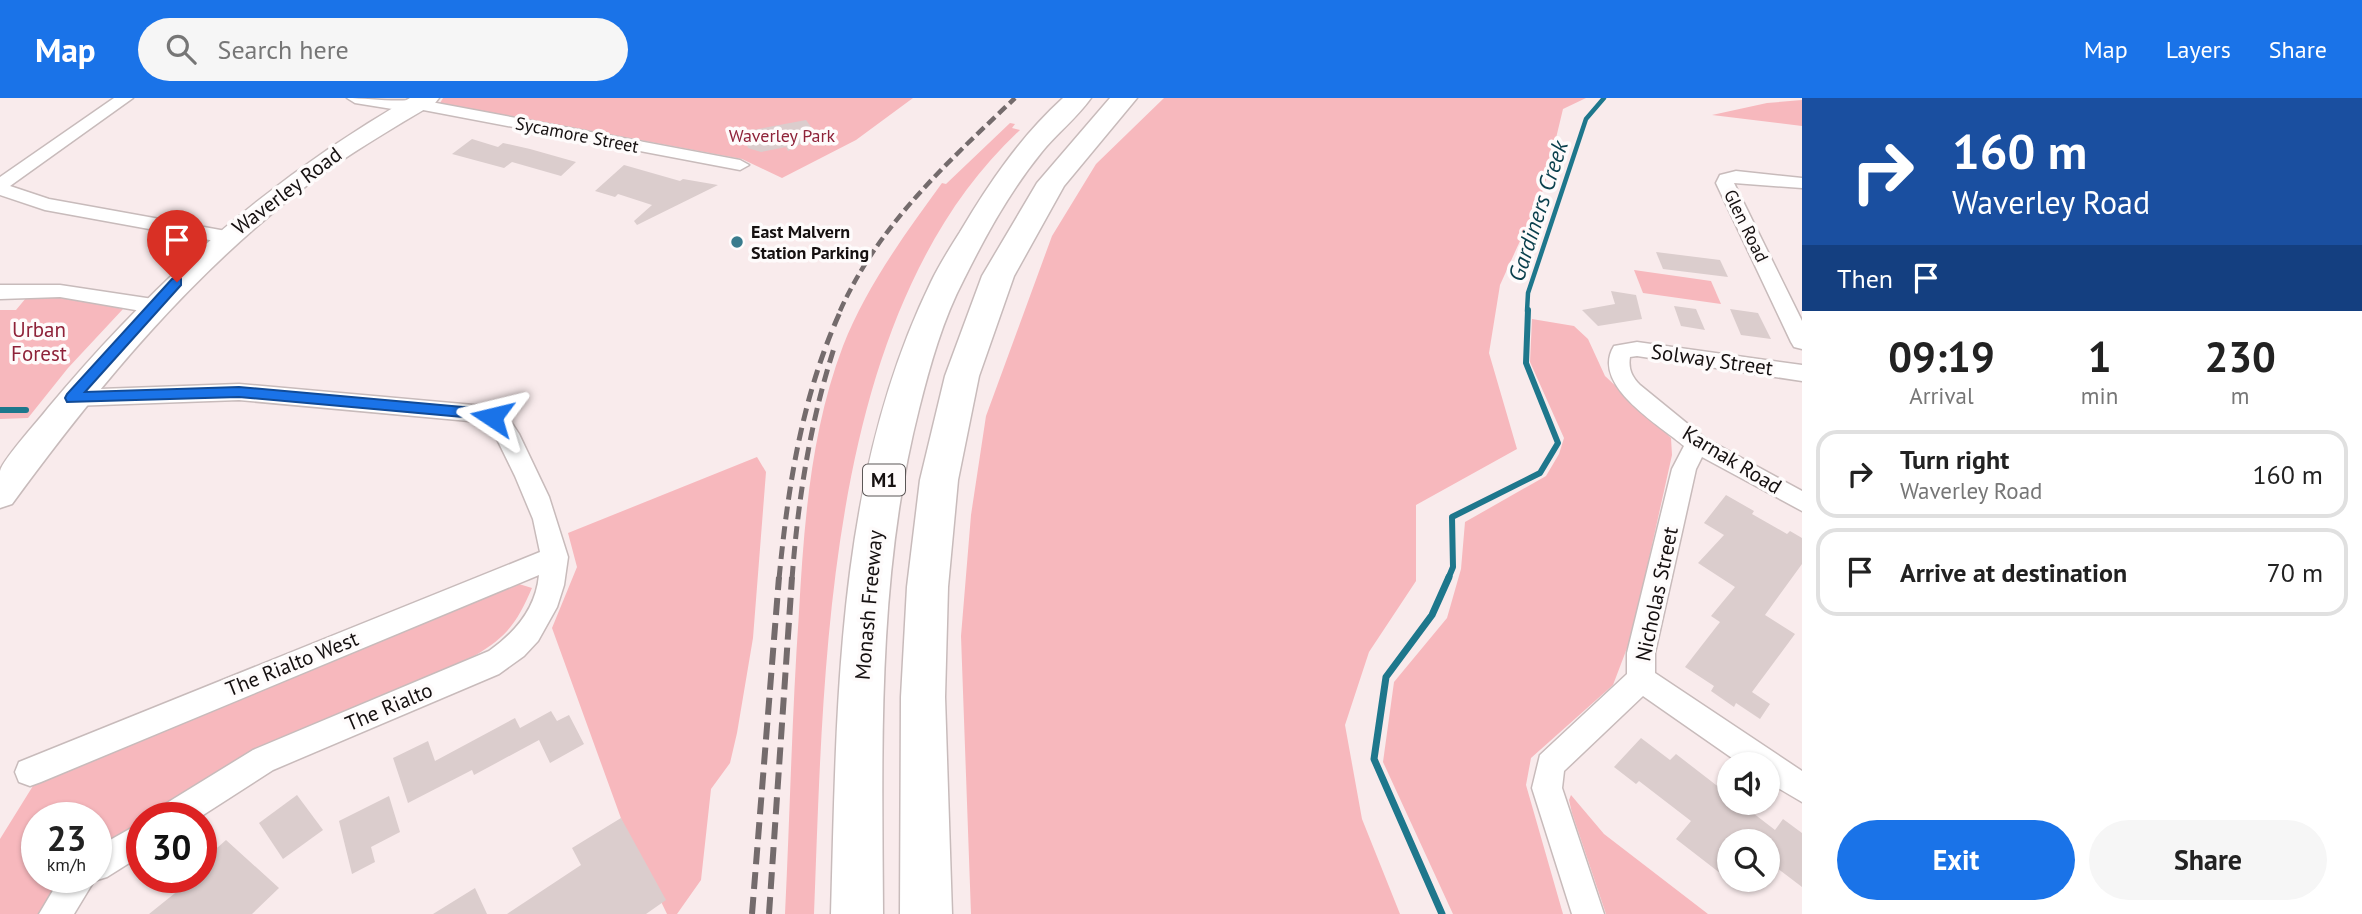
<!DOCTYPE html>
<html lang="en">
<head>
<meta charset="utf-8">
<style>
  :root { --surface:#fff; --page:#f6f6f6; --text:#222; --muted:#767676; --line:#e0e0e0; --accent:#1a73e8 }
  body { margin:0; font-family:"PT Sans",sans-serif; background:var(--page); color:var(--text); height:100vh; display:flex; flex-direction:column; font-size:26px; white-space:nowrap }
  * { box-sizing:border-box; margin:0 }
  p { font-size:23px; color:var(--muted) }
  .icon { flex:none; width:38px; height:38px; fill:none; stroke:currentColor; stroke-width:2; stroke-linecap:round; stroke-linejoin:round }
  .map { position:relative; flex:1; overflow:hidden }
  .drawer { display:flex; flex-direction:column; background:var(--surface); width:560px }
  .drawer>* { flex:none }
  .banner { background:#1a4fa0; color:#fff; overflow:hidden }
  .controls { position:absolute; left:1717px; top:654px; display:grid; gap:14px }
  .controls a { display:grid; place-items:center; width:63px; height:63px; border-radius:50%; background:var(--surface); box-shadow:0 2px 5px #0004; font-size:35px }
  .speed { position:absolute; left:21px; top:704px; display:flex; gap:14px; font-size:35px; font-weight:700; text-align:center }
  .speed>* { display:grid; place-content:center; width:91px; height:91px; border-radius:50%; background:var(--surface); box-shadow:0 2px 5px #0004; line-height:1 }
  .speed small { font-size:18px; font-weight:400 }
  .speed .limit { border:10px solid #d22; background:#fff; color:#111 }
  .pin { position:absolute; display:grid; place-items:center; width:60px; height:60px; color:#fff; margin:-72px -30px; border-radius:50% 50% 50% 0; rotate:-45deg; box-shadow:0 0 7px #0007 }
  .pin .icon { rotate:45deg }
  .me { position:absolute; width:77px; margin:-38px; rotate:280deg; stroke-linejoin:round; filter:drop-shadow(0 0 5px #0008) }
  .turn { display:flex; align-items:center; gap:24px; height:147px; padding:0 35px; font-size:32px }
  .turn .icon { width:91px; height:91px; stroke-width:2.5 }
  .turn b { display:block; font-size:49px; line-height:60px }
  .then { display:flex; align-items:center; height:66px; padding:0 35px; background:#0003; gap:14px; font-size:26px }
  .eta { display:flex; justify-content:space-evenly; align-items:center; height:119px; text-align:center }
  .eta b { font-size:42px; font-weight:800; line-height:49px }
  .button { display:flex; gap:14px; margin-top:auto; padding:14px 35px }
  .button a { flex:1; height:80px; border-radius:42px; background:var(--accent); color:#fff; font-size:28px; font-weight:800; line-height:80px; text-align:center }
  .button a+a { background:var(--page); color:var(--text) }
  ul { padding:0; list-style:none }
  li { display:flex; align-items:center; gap:21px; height:88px; margin:0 14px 10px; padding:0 21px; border:4px solid var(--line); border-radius:21px }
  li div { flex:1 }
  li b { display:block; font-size:26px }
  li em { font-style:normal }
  header { display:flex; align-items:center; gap:42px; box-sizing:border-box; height:98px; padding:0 35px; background:var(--accent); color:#fff }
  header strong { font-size:33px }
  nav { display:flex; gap:38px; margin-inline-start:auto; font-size:24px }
  .search { width:490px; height:63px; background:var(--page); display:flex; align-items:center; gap:18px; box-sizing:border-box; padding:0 24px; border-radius:38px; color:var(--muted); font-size:26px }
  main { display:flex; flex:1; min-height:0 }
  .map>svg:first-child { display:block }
</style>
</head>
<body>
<header>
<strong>Map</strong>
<div class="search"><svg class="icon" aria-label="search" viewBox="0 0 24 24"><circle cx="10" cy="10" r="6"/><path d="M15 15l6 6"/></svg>Search here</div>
<nav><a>Map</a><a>Layers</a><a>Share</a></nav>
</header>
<main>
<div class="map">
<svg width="1802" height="816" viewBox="0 0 1802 816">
  <rect width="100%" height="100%" fill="#f9ebec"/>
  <g fill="#f7b8bd">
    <path d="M 443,0 L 913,0 L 856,42 L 782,80 L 742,61 L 440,5 Z"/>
    <path d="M 1164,0 L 1586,0 L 1563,11 L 1544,90 L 1500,187 L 1489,255 L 1517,351 L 1416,407 L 1416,483 L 1369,554 L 1345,627 L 1362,721 L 1400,816 L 971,816 L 961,538 L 971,417 L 986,318 L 1052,138 L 1096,66 Z"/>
    <path d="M 1802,2 L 1802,28 L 1712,17 L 1767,5 Z"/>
    <path d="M 1010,25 L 1015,26 L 1012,30 L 1020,32 C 824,214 824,568 814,816 L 785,816 C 790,715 792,614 799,514 C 804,425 811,332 843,248 C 866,189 905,136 942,85 L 946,86 Z"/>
    <path d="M 1634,172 L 1711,183 L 1721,206 L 1643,195 Z"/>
    <path d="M 26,200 L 72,200 L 123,211 L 68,270 L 28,320 L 0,321 L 0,212 L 16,212 Z"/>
    <path d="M 1532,221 L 1574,228 L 1588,241 L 1605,278 L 1671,340 L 1672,357 L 1632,537 L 1613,587 L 1531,660 L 1526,687 L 1563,816 L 1453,816 L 1383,664 L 1394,584 L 1447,520 L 1461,471 L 1465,424 L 1546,378 L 1559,356 L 1564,340 L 1530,264 Z"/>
    <path d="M 757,359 L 766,374 L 753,540 L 737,635 L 730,665 L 711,691 L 701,782 L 677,816 L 667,816 L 622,723 L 552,530 L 577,469 L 568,435 Z"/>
    <path d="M 519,486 L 532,490 C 517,524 508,538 476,557 L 258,655 L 157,719 L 142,719 L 142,729 L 96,758 L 96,719 L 37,719 L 37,779 L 65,779 L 40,816 L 0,816 L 0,741 L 36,683 Z"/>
    <path d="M 1571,697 L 1604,736 L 1708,816 L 1606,816 L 1572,715 L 1569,702 Z"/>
  </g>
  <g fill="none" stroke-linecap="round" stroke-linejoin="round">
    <path stroke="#1e778c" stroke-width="4.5" d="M 1527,213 L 1528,195 L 1586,21 L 1604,0"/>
    <g stroke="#1e778c" stroke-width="6">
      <path d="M 0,312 L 26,312"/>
      <path d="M 1448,481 L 1453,469 L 1452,419 L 1540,375 L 1558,345 L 1526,265 L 1528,212"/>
    </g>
    <path stroke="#1e778c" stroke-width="7" d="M 1442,816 L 1374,661 L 1386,579 L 1432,517 L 1449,479"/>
  </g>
  <g fill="#dbcdcd">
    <path d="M 806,22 L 817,37 L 788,53 L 786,49 L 761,54 L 748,50 L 742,34 Z"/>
    <path d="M 472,41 L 498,49 L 503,45 L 530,51 L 576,64 L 561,78 L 512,64 L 504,70 L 452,56 Z"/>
    <path d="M 624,67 L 680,83 L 683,81 L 718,87 L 637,127 L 634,123 L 652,107 L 618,96 L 615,99 L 595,93 Z"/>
    <path d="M 1656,154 L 1720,162 L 1728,179 L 1663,171 Z"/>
    <path d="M 1611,193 L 1636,197 L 1642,221 L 1598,228 L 1582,212 L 1615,206 Z"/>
    <path d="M 1674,208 L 1696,211 L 1705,232 L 1681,228 Z"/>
    <path d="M 1730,211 L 1758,215 L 1771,241 L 1741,237 Z"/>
    <path d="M 1726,397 L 1754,413 L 1752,416 L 1787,436 L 1790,433 L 1802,440 L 1802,466 L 1765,517 L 1795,536 L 1752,594 L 1770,606 L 1760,621 L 1736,605 L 1734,609 L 1711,593 L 1714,588 L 1685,569 L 1720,524 L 1711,518 L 1735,489 L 1698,465 L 1724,437 L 1704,425 Z"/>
    <path d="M 551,613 L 557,623 L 569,617 L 584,646 L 550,665 L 539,642 L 474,677 L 472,672 L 408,705 L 393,660 L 428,643 L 435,663 L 515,620 L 520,630 Z"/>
    <path d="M 1641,640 L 1670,662 L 1676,656 L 1729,697 L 1729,705 L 1740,705 L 1775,732 L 1783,721 L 1802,735 L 1802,789 L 1768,763 L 1768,744 L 1729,744 L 1729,782 L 1676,741 L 1691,723 L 1639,683 L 1636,686 L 1614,669 Z"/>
    <path d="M 297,697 L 323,732 L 283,761 L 259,725 Z"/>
    <path d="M 389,698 L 400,734 L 371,749 L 375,764 L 352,776 L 339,723 Z"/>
    <path d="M 621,720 L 666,802 L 646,816 L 507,816 L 581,767 L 572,750 Z"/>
    <path d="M 226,742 L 279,790 L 252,816 L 149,816 L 195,779 L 201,779 L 201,764 Z"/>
    <path d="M 475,790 L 487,816 L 433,816 Z"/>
  </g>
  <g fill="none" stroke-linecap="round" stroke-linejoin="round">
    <g stroke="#c8bbbb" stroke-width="3">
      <g id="street">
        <path d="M 114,0 L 133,0 L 10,88 L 49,101 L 226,133 L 233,135 L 236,139 L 233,143 L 226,145 L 45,112 L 0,97 L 0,79 Z"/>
        <path d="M 347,0 C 366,0 399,5 415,1 L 740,62 L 749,67 L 740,72 L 418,11 L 411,14 L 355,5 Z"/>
        <path d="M 1736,73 L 1802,80 L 1802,90 L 1734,85 L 1802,223 L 1802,251 L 1794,249 L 1791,244 L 1716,85 L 1720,77 Z"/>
        <path d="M 0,187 L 60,187 L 153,201 L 160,203 L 163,208 L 160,213 L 153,215 L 60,199 L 0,201 Z"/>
        <path d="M 1637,244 L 1802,267 L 1802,283 L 1637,258 L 1630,259 C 1628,271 1632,279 1640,287 L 1705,340 L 1802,393 L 1802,413 L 1702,359 L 1696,371 L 1655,555 L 1655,575 L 1802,673 L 1802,704 L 1768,684 L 1768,667 L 1742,667 L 1643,598 L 1564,673 L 1562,690 L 1604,816 L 1572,816 L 1532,690 L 1540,657 L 1627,576 L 1627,555 L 1672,371 L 1684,348 C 1658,326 1590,287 1614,248 Z"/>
        <path d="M 239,286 L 485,308 L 508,319 L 519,336 L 549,399 L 568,459 L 564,487 L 557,509 L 538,543 L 524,558 L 499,576 L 273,672 L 200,719 L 158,719 L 162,708 L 253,652 L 489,553 C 516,534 536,510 539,477 L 41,684 L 30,688 L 19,684 L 15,674 L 19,664 L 540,454 L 533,421 L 515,378 L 492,331 L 480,324 L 239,302 L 72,308 L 64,306 L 61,300 L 64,294 L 72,292 Z"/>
        <path d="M 142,724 L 142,757 L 107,779 L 94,783 L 74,816 L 39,816 L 61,779 L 96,779 L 96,750 Z"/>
      </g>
    </g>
    <g stroke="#c8bbbb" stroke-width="3">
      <path id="secondary" d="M 410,0 L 439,0 L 435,5 C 393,30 350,55 310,85 C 192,175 99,287 12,406 L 0,410 C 0,399 0,384 0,373 C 3,361 39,322 48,310 C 155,182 266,83 410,0 Z"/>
    </g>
    <g stroke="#c8bbbb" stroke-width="3">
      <g id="highway">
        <path d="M 1063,0 L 1091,0 C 1077,20 1056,36 1041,55 C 1010,93 986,137 964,181 C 943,221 930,267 919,311 C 877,476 882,647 883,816 L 831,816 C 837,604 836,379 931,184 C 939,167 950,150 960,134 C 989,85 1021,38 1063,0 Z"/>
        <path d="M 1110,0 L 1137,0 L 1064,88 L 1014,178 L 979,278 L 958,382 L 948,489 L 945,599 L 952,816 L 900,816 L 901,599 L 907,489 L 920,382 L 945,278 L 982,178 L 1037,85 Z"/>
      </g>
    </g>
    <use href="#street" fill="#fff" fill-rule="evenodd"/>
    <use href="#secondary" fill="#fff" fill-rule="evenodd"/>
    <use href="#highway" fill="#fff" fill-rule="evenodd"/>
    <path stroke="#746b6c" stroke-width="4.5" stroke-dasharray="10 5" stroke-linecap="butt" d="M 840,213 C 879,126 947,65 1015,0"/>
    <g stroke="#746b6c" stroke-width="5" stroke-dasharray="13 7" stroke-linecap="butt">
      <path d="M 779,481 C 788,388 802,297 841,212"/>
      <path d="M 792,481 C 798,401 810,324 835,247"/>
    </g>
    <g stroke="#746b6c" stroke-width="6" stroke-dasharray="17 8" stroke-linecap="butt">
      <path d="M 752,816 L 779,479"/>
      <path d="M 769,816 L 792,479"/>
    </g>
  </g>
  <path fill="#1a73e8" stroke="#114b97" stroke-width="2" d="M 177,180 L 181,181 L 181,187 L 85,294 L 239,289 L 474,310 L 497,315 L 499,319 L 492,324 L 474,320 L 239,299 L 67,304 L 65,300 L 67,296 L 172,181 Z"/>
  <circle fill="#397b8d" stroke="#fefbfb" stroke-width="2.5" cx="737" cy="144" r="7"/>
  <g text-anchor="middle" stroke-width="7" stroke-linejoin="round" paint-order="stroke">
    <g font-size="18" fill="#151010" stroke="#fefbfb">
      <text transform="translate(577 37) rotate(11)" y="6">Sycamore Street</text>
      <text transform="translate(1746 128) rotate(64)" y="6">Glen Road</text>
    </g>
    <g font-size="18" fill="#8e2239" stroke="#fefbfb">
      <text x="782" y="44">Waverley Park</text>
    </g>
    <g font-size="18" font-weight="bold" fill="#151010" stroke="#fefbfb" text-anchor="start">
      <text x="751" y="140">East Malvern<tspan x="751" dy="21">Station Parking</tspan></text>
    </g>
    <rect fill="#fefbfb" stroke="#5b5656" stroke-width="2" x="863" y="366.5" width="42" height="31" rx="5"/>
    <g font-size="19" font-weight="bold" fill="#151010">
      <text x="884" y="389">M1</text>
    </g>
    <g font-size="21" fill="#151010" stroke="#fefbfb">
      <text transform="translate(287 93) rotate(-37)" y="7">Waverley Road</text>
      <text transform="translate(1712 262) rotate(8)" y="7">Solway Street</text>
      <text transform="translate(1732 362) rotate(31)" y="7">Karnak Road</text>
      <text transform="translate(1657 496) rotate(-78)" y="7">Nicholas Street</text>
      <text transform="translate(869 507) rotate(-85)" y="7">Monash Freeway</text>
      <text transform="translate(292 566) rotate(-22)" y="7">The Rialto West</text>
      <text transform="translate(389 609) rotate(-23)" y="7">The Rialto</text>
    </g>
    <g font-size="21" fill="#8e2239" stroke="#fefbfb">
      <text x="39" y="239">Urban<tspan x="39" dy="24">Forest</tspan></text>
    </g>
    <g font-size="23" font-style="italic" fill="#093f4c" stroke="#fefbfb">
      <text transform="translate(1538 113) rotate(-72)" y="8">Gardiners Creek</text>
    </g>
  </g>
</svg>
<div class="controls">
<a><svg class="icon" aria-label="sound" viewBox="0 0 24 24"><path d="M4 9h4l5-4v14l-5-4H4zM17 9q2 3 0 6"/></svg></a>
<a><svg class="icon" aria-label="search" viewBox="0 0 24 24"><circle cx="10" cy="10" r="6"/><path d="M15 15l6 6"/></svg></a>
</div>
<div class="speed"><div>23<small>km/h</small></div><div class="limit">30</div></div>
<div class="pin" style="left:177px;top:184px;background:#d93025"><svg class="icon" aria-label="arrive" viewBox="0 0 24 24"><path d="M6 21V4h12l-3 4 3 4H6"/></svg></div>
<svg class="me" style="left:492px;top:319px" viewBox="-20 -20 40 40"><path d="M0-17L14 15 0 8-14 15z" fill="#1a73e8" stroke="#fff" stroke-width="4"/></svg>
</div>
<section class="drawer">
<div class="banner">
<div class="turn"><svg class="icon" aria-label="right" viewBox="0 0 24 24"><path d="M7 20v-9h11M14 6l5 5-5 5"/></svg><div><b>160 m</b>Waverley Road</div></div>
<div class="then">Then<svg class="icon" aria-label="arrive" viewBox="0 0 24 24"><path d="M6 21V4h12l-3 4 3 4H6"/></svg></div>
</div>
<div class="eta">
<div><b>09:19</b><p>Arrival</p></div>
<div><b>1</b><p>min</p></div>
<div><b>230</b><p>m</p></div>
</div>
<ul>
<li><svg class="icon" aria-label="right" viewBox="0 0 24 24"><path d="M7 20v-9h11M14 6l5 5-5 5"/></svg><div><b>Turn right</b><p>Waverley Road</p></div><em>160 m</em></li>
<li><svg class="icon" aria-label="arrive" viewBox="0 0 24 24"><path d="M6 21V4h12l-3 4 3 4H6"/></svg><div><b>Arrive at destination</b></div><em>70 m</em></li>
</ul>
<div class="button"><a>Exit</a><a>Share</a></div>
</section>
</main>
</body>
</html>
